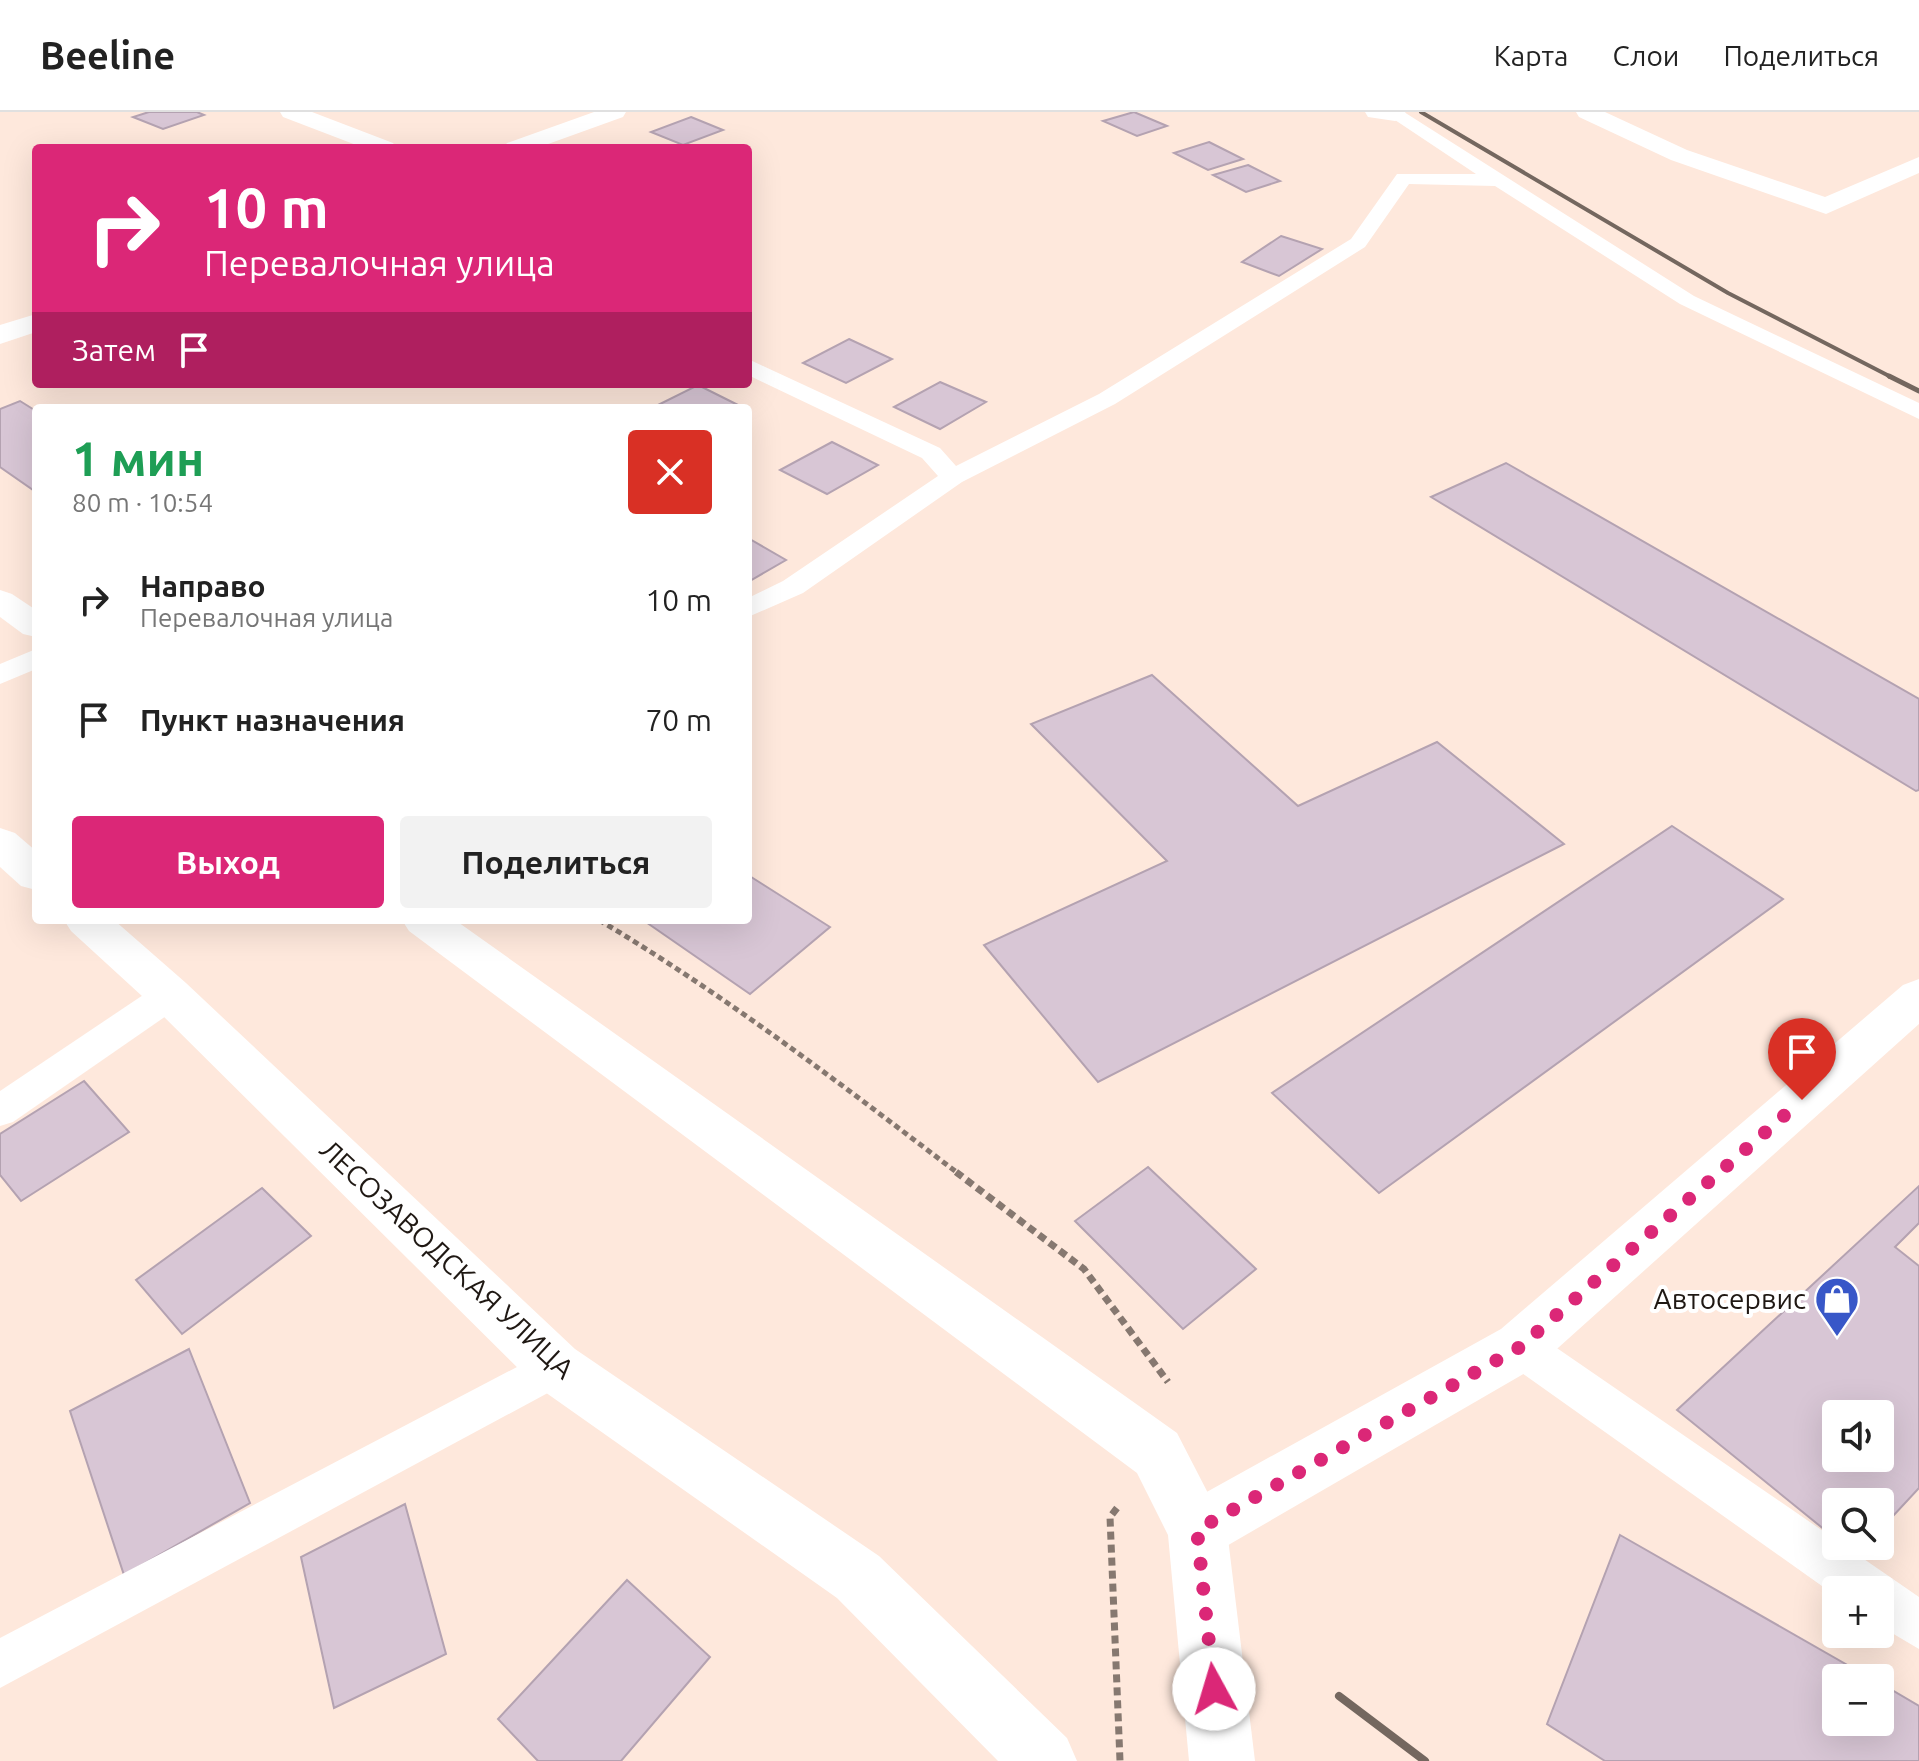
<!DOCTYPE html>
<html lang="ru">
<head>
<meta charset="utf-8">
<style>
  :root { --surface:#fff; --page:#f2f2f2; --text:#222; --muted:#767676; --line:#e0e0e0; --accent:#db2777 }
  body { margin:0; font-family:Ubuntu,sans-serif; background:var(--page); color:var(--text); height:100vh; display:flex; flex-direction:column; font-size:30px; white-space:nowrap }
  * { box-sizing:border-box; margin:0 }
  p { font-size:26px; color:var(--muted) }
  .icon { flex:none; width:44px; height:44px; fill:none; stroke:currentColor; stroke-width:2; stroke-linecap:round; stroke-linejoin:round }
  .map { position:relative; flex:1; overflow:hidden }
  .side { position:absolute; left:32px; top:292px; width:720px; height:520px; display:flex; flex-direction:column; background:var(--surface); border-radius:8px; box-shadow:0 8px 32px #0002 }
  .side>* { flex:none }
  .banner { position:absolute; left:32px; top:32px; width:720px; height:244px; border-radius:8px; box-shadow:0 8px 32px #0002; background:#db2777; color:#fff; overflow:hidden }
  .controls { position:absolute; left:1822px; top:1288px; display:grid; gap:16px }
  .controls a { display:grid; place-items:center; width:72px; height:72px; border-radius:8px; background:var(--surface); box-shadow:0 8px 32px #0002; font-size:40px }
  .pin { position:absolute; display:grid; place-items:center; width:68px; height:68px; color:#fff; margin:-82px -34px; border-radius:50% 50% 50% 0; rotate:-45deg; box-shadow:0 0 8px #0007 }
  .pin .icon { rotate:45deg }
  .me { position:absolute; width:88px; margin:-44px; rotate:354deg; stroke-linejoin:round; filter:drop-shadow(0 0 6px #0008) }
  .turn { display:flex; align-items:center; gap:28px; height:168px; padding:0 40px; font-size:36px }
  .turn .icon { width:104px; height:104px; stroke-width:2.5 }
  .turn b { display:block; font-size:56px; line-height:68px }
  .then { display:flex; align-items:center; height:76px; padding:0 40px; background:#0003; gap:16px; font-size:30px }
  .round { display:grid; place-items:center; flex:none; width:84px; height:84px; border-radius:8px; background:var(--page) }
  .summary { display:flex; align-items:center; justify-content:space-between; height:136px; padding:0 40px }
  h1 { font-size:48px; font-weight:700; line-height:60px; color:#1e9e55 }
  .cta { display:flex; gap:16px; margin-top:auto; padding:16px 40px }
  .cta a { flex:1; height:92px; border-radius:8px; background:var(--accent); color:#fff; font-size:32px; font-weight:700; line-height:92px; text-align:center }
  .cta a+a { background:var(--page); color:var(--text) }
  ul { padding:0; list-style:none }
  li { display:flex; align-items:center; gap:24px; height:120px; padding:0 40px }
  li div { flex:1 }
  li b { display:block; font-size:30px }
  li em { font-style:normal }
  header { display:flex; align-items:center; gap:48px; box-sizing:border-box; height:112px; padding:0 40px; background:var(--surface); border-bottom:2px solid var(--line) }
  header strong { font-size:38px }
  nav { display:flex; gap:44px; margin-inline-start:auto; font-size:28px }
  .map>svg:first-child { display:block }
</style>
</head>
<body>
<header>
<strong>Beeline</strong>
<nav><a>Карта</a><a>Слои</a><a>Поделиться</a></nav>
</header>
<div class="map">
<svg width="1919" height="1649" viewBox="0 0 1919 1649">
  <rect width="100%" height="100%" fill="#fee8dc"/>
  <g fill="#d8c6d5" stroke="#b4a2b1" stroke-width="2" fill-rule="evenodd">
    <path d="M 149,0 L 197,0 L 204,3 L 163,17 L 133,5 Z"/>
    <path d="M 1134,0 L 1167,14 L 1137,24 L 1103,9 Z"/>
    <path d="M 691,5 L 723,18 L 683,33 L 651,20 Z"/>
    <path d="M 1209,30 L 1243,47 L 1208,58 L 1174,41 Z"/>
    <path d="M 1248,53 L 1280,69 L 1246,80 L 1213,63 Z"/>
    <path d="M 1281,124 L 1322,137 L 1279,164 L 1242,150 Z"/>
    <path d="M 849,227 L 892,247 L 846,271 L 803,251 Z"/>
    <path d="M 940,270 L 986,290 L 940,317 L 894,295 Z"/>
    <path d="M 698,273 L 740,294 L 652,296 Z"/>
    <path d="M 20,289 L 36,299 L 36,380 L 0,355 L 0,297 Z"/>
    <path d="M 832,330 L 878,353 L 827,382 L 780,358 Z"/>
    <path d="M 1506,351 L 1919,587 L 1919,678 L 1916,679 L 1431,385 Z"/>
    <path d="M 748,426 L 786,448 L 748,470 Z"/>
    <path d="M 1152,563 L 1298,694 L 1437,630 L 1564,732 L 1098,970 L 984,833 L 1167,749 L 1031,612 Z"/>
    <path d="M 1672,714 L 1783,787 L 1379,1081 L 1272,981 Z"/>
    <path d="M 748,763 L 830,815 L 750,882 L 643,808 L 748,808 Z"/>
    <path d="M 84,969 L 129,1020 L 21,1089 L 0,1063 L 0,1022 Z"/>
    <path d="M 1148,1055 L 1256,1157 L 1183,1217 L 1075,1109 Z"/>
    <path d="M 1919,1074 L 1919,1111 L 1895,1135 L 1919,1154 L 1919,1376 L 1880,1418 L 1880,1390 L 1836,1390 L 1836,1427 L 1677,1298 ZM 1836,1302 L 1880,1302 L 1880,1346 L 1836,1346 Z"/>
    <path d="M 262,1076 L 311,1124 L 182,1222 L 136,1168 Z"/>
    <path d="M 189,1237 L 250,1391 L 124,1463 L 70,1299 Z"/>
    <path d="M 405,1392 L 446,1542 L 334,1596 L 301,1445 Z"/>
    <path d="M 1620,1423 L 1870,1566 L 1836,1566 L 1836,1610 L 1880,1610 L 1880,1571 L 1919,1594 L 1919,1649 L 1605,1649 L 1547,1612 Z"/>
    <path d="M 627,1468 L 710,1545 L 621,1649 L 538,1649 L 498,1607 Z"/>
  </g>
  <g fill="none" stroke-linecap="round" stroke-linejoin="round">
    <path stroke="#867870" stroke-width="5" stroke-dasharray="6 4" stroke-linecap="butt" d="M 599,808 C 725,883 842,973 959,1062"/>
    <g stroke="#867870" stroke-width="7" stroke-dasharray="8 5" stroke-linecap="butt">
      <path d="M 956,1060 L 1084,1157 L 1168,1270"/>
      <path d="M 1117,1396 L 1110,1405 L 1120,1649"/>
    </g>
    <g fill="#fff" fill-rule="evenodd">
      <path d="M 1383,0 L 1404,0 L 1694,184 L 1919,291 L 1919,307 L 1680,192 L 1495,74 L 1409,72 L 1365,135 L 1115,292 L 962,370 L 803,481 L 748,505 L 748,486 L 783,469 L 938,364 L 922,346 L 748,263 L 748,247 L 940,336 L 956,354 L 1099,282 L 1351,127 L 1397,62 L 1476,62 Z"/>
      <path d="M 36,537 L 36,557 L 0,572 L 0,552 Z"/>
      <path d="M 170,869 L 182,873 L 188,883 L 182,893 L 13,1010 L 0,1014 L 0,979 L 158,873 Z"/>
      <path d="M 1520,1215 L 1535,1221 L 1836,1428 L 1836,1434 L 1845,1434 L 1919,1485 L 1919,1537 L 1880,1514 L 1880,1478 L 1836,1478 L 1836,1484 L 1505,1249 L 1499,1235 L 1505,1221 Z"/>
      <path d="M 555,1235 L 570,1241 L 576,1255 L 570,1269 L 0,1576 L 0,1526 Z"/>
    </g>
    <g fill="#fff" fill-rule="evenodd">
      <path d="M 280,0 L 312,0 L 393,31 L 397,36 L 364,36 L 283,5 Z"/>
      <path d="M 1365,0 L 1405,0 L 1406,2 L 1403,7 L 1395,9 L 1368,5 Z"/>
      <path d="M 1576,0 L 1605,0 L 1687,38 L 1825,85 L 1919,45 L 1919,61 L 1826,102 L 1671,48 L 1579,5 Z"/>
      <path d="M 0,716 L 15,721 L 36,739 L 36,778 L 21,774 L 0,755 Z"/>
      <path d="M 64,808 L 114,808 L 186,871 L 575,1237 L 879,1444 L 1067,1626 L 1077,1649 L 998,1649 L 837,1486 L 535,1273 L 154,895 L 71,819 Z"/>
      <path d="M 1919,867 L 1919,912 L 1539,1253 L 1218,1439 L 1197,1448 L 1176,1439 L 1167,1418 L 1176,1397 L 1501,1217 L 1903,873 Z"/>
    </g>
    <g fill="#fff" fill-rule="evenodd">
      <path d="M 594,0 L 626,0 L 623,5 L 537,36 L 503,36 L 507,31 Z"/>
      <path d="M 36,202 L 36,220 L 0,232 L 0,213 Z"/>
      <path d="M 0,478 L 12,482 L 36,498 L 36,525 L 23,522 L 0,505 Z"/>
      <path d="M 402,808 L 455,808 L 1177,1321 L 1227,1418 L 1255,1649 L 1189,1649 L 1168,1423 L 1137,1361 L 409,819 Z"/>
    </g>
    <path stroke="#74675f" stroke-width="4" d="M 1421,0 L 1728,181 L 1893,266"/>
    <path stroke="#74675f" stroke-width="5" d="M 1889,264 L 1919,279"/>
    <path stroke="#74675f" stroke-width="8" d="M 1339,1584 L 1425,1649"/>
  </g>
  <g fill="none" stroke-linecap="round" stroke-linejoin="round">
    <path stroke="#db2777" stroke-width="14" stroke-dasharray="0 25.2" d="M 1214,1577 L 1197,1418 L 1520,1235 L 1802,988"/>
  </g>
  <defs>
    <g id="shop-pin" transform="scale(2.3)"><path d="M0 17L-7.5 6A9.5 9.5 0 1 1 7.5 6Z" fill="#3857c8" stroke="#fff"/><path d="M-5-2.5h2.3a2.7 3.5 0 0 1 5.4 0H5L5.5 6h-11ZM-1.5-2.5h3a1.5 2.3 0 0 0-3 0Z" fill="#fff"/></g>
  </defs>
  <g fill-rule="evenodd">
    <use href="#shop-pin" x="1837" y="1187"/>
  </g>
  <g text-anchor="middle" stroke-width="8" stroke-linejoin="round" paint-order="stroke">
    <g font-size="28" fill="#1f1813" stroke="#fff">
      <text transform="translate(447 1147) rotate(43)" y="10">ЛЕСОЗАВОДСКАЯ УЛИЦА</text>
    </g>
    <g font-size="28" fill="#1f1813" stroke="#fff" text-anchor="end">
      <text x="1806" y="1197">Автосервис</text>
    </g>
  </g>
</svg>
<div class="controls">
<a><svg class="icon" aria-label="sound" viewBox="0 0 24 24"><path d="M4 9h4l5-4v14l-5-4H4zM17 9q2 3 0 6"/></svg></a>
<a><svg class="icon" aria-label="search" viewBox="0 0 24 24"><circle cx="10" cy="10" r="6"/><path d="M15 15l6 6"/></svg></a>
<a>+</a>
<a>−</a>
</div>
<div class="pin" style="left:1802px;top:988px;background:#d93025"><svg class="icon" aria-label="arrive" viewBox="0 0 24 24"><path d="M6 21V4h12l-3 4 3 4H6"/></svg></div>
<svg class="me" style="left:1214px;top:1577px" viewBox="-20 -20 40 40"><circle r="19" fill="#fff"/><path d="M0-13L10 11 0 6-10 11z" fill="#db2777"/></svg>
<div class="banner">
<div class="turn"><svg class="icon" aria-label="right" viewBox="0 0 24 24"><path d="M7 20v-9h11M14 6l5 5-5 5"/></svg><div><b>10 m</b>Перевалочная улица</div></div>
<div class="then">Затем<svg class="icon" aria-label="arrive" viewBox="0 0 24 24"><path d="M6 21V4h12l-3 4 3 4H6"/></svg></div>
</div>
<section class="side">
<div class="summary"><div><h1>1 мин</h1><p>80 m · 10:54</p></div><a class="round" style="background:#d93025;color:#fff"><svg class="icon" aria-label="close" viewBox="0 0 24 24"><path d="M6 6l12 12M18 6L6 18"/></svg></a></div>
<ul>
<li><svg class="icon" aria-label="right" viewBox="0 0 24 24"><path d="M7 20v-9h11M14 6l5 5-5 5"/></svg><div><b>Направо</b><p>Перевалочная улица</p></div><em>10 m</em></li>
<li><svg class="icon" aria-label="arrive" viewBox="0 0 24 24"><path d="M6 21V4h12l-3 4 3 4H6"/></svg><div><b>Пункт назначения</b></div><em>70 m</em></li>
</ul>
<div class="cta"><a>Выход</a><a>Поделиться</a></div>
</section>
</div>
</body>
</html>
